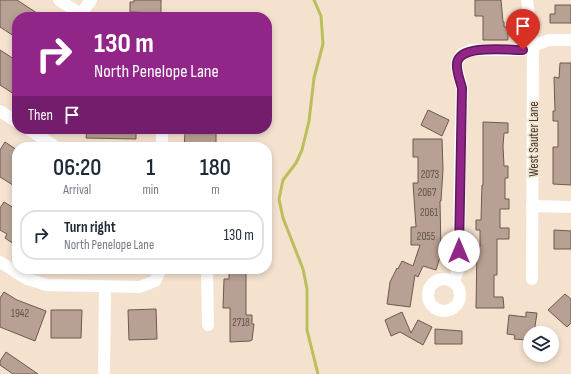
<!DOCTYPE html>
<html lang="en">
<head>
<meta charset="utf-8">
<style>
  :root { --surface:#fff; --page:#f2f2f3; --text:#1f2937; --muted:#747a83; --line:#e0e1e3 }
  body { margin:0; font-family:"Sofia Sans Condensed",sans-serif; background:var(--page); color:var(--text); height:100vh; display:flex; flex-direction:column; font-size:15px; white-space:nowrap }
  * { box-sizing:border-box; margin:0 }
  p { font-size:13px; color:var(--muted) }
  .icon { flex:none; width:22px; height:22px; fill:none; stroke:currentColor; stroke-width:2; stroke-linecap:round; stroke-linejoin:round }
  .map { position:relative; flex:1; overflow:hidden }
  .details { position:absolute; left:12px; top:142px; width:260px; height:132px; display:flex; flex-direction:column; background:var(--surface); border-radius:16px; box-shadow:0 2px 6px #0003 }
  .details>* { flex:none }
  .top-card { position:absolute; left:12px; top:12px; width:260px; height:122px; border-radius:16px; box-shadow:0 2px 6px #0003; background:#912588; color:#fff; overflow:hidden }
  .buttons { position:absolute; left:523px; top:326px; display:grid; gap:8px }
  .buttons a { display:grid; place-items:center; width:36px; height:36px; border-radius:50%; background:var(--surface); box-shadow:0 2px 6px #0003; font-size:20px }
  .pin { position:absolute; display:grid; place-items:center; width:34px; height:34px; color:#fff; margin:-41px -17px; border-radius:50% 50% 50% 0; rotate:-45deg; box-shadow:0 0 4px #0007 }
  .pin .icon { rotate:45deg }
  .me { position:absolute; width:44px; margin:-22px; rotate:0deg; stroke-linejoin:round; filter:drop-shadow(0 0 3px #0008) }
  .turn { display:flex; align-items:center; gap:14px; height:84px; padding:0 16px; font-size:18px }
  .turn .icon { width:52px; height:52px; stroke-width:2.5 }
  .turn b { display:block; font-size:28px; line-height:34px }
  .then { display:flex; align-items:center; height:38px; padding:0 16px; background:#0003; gap:8px; font-size:15px }
  .eta { display:flex; justify-content:space-evenly; align-items:center; height:68px; text-align:center }
  .eta b { font-size:24px; font-weight:600; line-height:28px }
  ul { padding:0; list-style:none }
  li { display:flex; align-items:center; gap:12px; height:50px; margin:0 8px 6px; padding:0 8px; border:2px solid var(--line); border-radius:16px }
  li div { flex:1 }
  li b { display:block; font-size:15px }
  li em { font-style:normal }
  .map>svg:first-child { display:block }
</style>
</head>
<body>
<div class="map">
<svg width="571" height="374" viewBox="0 0 571 374">
  <rect width="100%" height="100%" fill="#f4e2cf"/>
  <g fill="none" stroke-linecap="round" stroke-linejoin="round">
    <path stroke="#bcbe5c" stroke-width="3" d="M 314,0 L 321,16 L 323,44 L 314,78 L 309,121 L 302,150 L 296,163 L 283,180 L 279,199 L 283,218 L 303,269 L 307,289 L 307,330 L 318,374"/>
  </g>
  <g fill="#b8a194" stroke="#6d594d">
    <path d="M 0,0 L 17,0 L 43,17 L 17,17 L 17,38 L 0,27 Z"/>
    <path d="M 134,0 L 161,0 L 161,13 L 130,12 L 130,2 L 134,2 Z"/>
    <path d="M 475,0 L 501,0 L 503,22 L 504,22 L 504,27 L 508,27 L 508,40 L 483,40 L 483,16 L 475,16 Z"/>
    <path d="M 555,5 L 571,5 L 571,23 L 550,23 L 550,14 L 555,14 Z"/>
    <path d="M 0,50 L 17,61 L 17,96 L 0,85 Z"/>
    <path d="M 560,63 L 571,63 L 571,185 L 553,184 L 553,147 L 558,147 L 558,121 L 553,121 L 553,111 L 555,111 L 554,77 L 559,78 Z"/>
    <path d="M 428,110 L 449,120 L 442,136 L 421,125 Z"/>
    <path d="M 483,122 L 508,123 L 508,133 L 504,133 L 503,146 L 504,166 L 508,166 L 508,178 L 505,178 L 505,199 L 509,199 L 509,209 L 500,209 L 500,228 L 509,228 L 509,239 L 497,239 L 497,275 L 494,275 L 494,297 L 503,297 L 504,308 L 476,308 L 477,247 L 480,247 L 480,230 L 476,230 L 476,220 L 481,220 L 482,185 L 483,185 Z"/>
    <path d="M 87,129 L 136,129 L 136,139 L 86,138 Z"/>
    <path d="M 194,129 L 216,129 L 216,147 L 184,147 L 185,133 L 194,133 Z"/>
    <path d="M 413,139 L 442,139 L 443,169 L 441,201 L 440,201 L 441,254 L 436,270 L 423,266 L 418,277 L 415,275 L 410,307 L 387,304 L 390,282 L 397,268 L 398,269 L 402,261 L 413,266 L 420,245 L 411,245 L 411,227 L 416,227 L 413,183 L 418,183 L 418,157 L 413,157 Z"/>
    <path d="M 5,142 L 17,150 L 17,179 L 13,185 L 0,177 L 0,150 Z"/>
    <path d="M 4,202 L 17,210 L 17,239 L 14,244 L 5,238 L 7,234 L 0,230 L 0,208 Z"/>
    <path d="M 554,230 L 571,231 L 571,249 L 554,249 Z"/>
    <path d="M 229,269 L 246,269 L 246,315 L 252,315 L 252,324 L 254,324 L 252,340 L 250,341 L 230,342 L 230,308 L 223,308 L 224,279 L 229,279 Z"/>
    <path d="M 4,292 L 17,300 L 46,311 L 35,341 L 0,327 L 0,298 Z"/>
    <path d="M 565,294 L 571,299 L 571,323 L 567,327 L 548,310 Z"/>
    <path d="M 156,309 L 157,339 L 129,340 L 128,310 Z"/>
    <path d="M 51,310 L 82,310 L 81,338 L 51,338 Z"/>
    <path d="M 402,312 L 411,333 L 418,320 L 432,327 L 423,345 L 400,332 L 391,336 L 385,320 Z"/>
    <path d="M 526,312 L 537,313 L 534,333 L 530,333 L 530,337 L 527,337 L 527,340 L 514,339 L 515,335 L 507,334 L 509,315 L 526,317 Z"/>
    <path d="M 435,329 L 462,331 L 462,344 L 435,344 Z"/>
    <path d="M 6,352 L 38,374 L 13,374 L 0,365 L 0,361 Z"/>
  </g>
  <g fill="none" stroke-linecap="round" stroke-linejoin="round">
    <g stroke="#fff" stroke-width="12">
      <path d="M 59,0 L 85,17"/>
      <path d="M 527,0 L 533,46 L 532,279"/>
      <path d="M 81,14 L 91,0"/>
      <path d="M 0,111 L 17,122"/>
      <path d="M 28,129 L 56,147"/>
      <path d="M 162,147 L 162,129"/>
      <path d="M 532,206 L 571,207"/>
      <path d="M 0,262 L 27,279 L 47,285 L 140,287 L 155,281 L 161,269"/>
      <path d="M 207,269 L 208,325"/>
      <circle cx="444" cy="295" r="16"/>
      <path d="M 454,282 L 459,267 L 460,156 L 462,88 L 457,69 L 457,62 L 462,54 L 471,50 L 523,50 L 549,40 L 571,40"/>
      <path d="M 104,374 L 105,287"/>
    </g>
  </g>
  <g fill="none" stroke-linecap="round" stroke-linejoin="round">
    <g stroke="#5e1858" stroke-width="10">
      <path id="route" d="M 459,251 L 462,88 C 460,80 456,71 457,63 C 460,44 507,50 523,50"/>
    </g>
    <use href="#route" stroke="#912588" stroke-width="7"/>
  </g>
  <g text-anchor="middle" stroke-width="3.5" stroke-linejoin="round" paint-order="stroke">
    <g font-size="11" fill="#5f544a">
      <text x="430" y="178">2073</text>
      <text x="427" y="196">2067</text>
      <text x="429" y="216">2061</text>
      <text x="426" y="240">2055</text>
      <text x="20" y="317">1942</text>
      <text x="241" y="326">2718</text>
    </g>
    <g font-size="13" fill="#413a32" stroke="#f4e2cf">
      <text transform="translate(533 139) rotate(-90)" y="5">West Sauter Lane</text>
    </g>
  </g>
</svg>
<div class="buttons">
<a><svg class="icon" aria-label="layers" viewBox="0 0 24 24"><path d="M12 4l9 5-9 5-9-5zM3 14l9 5 9-5"/></svg></a>
</div>
<div class="pin" style="left:523px;top:50px;background:#d93025"><svg class="icon" aria-label="arrive" viewBox="0 0 24 24"><path d="M6 21V4h12l-3 4 3 4H6"/></svg></div>
<svg class="me" style="left:459px;top:251px" viewBox="-20 -20 40 40"><circle r="19" fill="#fff"/><path d="M0-13L10 11 0 6-10 11z" fill="#912588"/></svg>
<div class="top-card">
<div class="turn"><svg class="icon" aria-label="right" viewBox="0 0 24 24"><path d="M7 20v-9h11M14 6l5 5-5 5"/></svg><div><b>130 m</b>North Penelope Lane</div></div>
<div class="then">Then<svg class="icon" aria-label="arrive" viewBox="0 0 24 24"><path d="M6 21V4h12l-3 4 3 4H6"/></svg></div>
</div>
<section class="details">
<div class="eta">
<div><b>06:20</b><p>Arrival</p></div>
<div><b>1</b><p>min</p></div>
<div><b>180</b><p>m</p></div>
</div>
<ul>
<li><svg class="icon" aria-label="right" viewBox="0 0 24 24"><path d="M7 20v-9h11M14 6l5 5-5 5"/></svg><div><b>Turn right</b><p>North Penelope Lane</p></div><em>130 m</em></li>
</ul>
</section>
</div>
</body>
</html>
